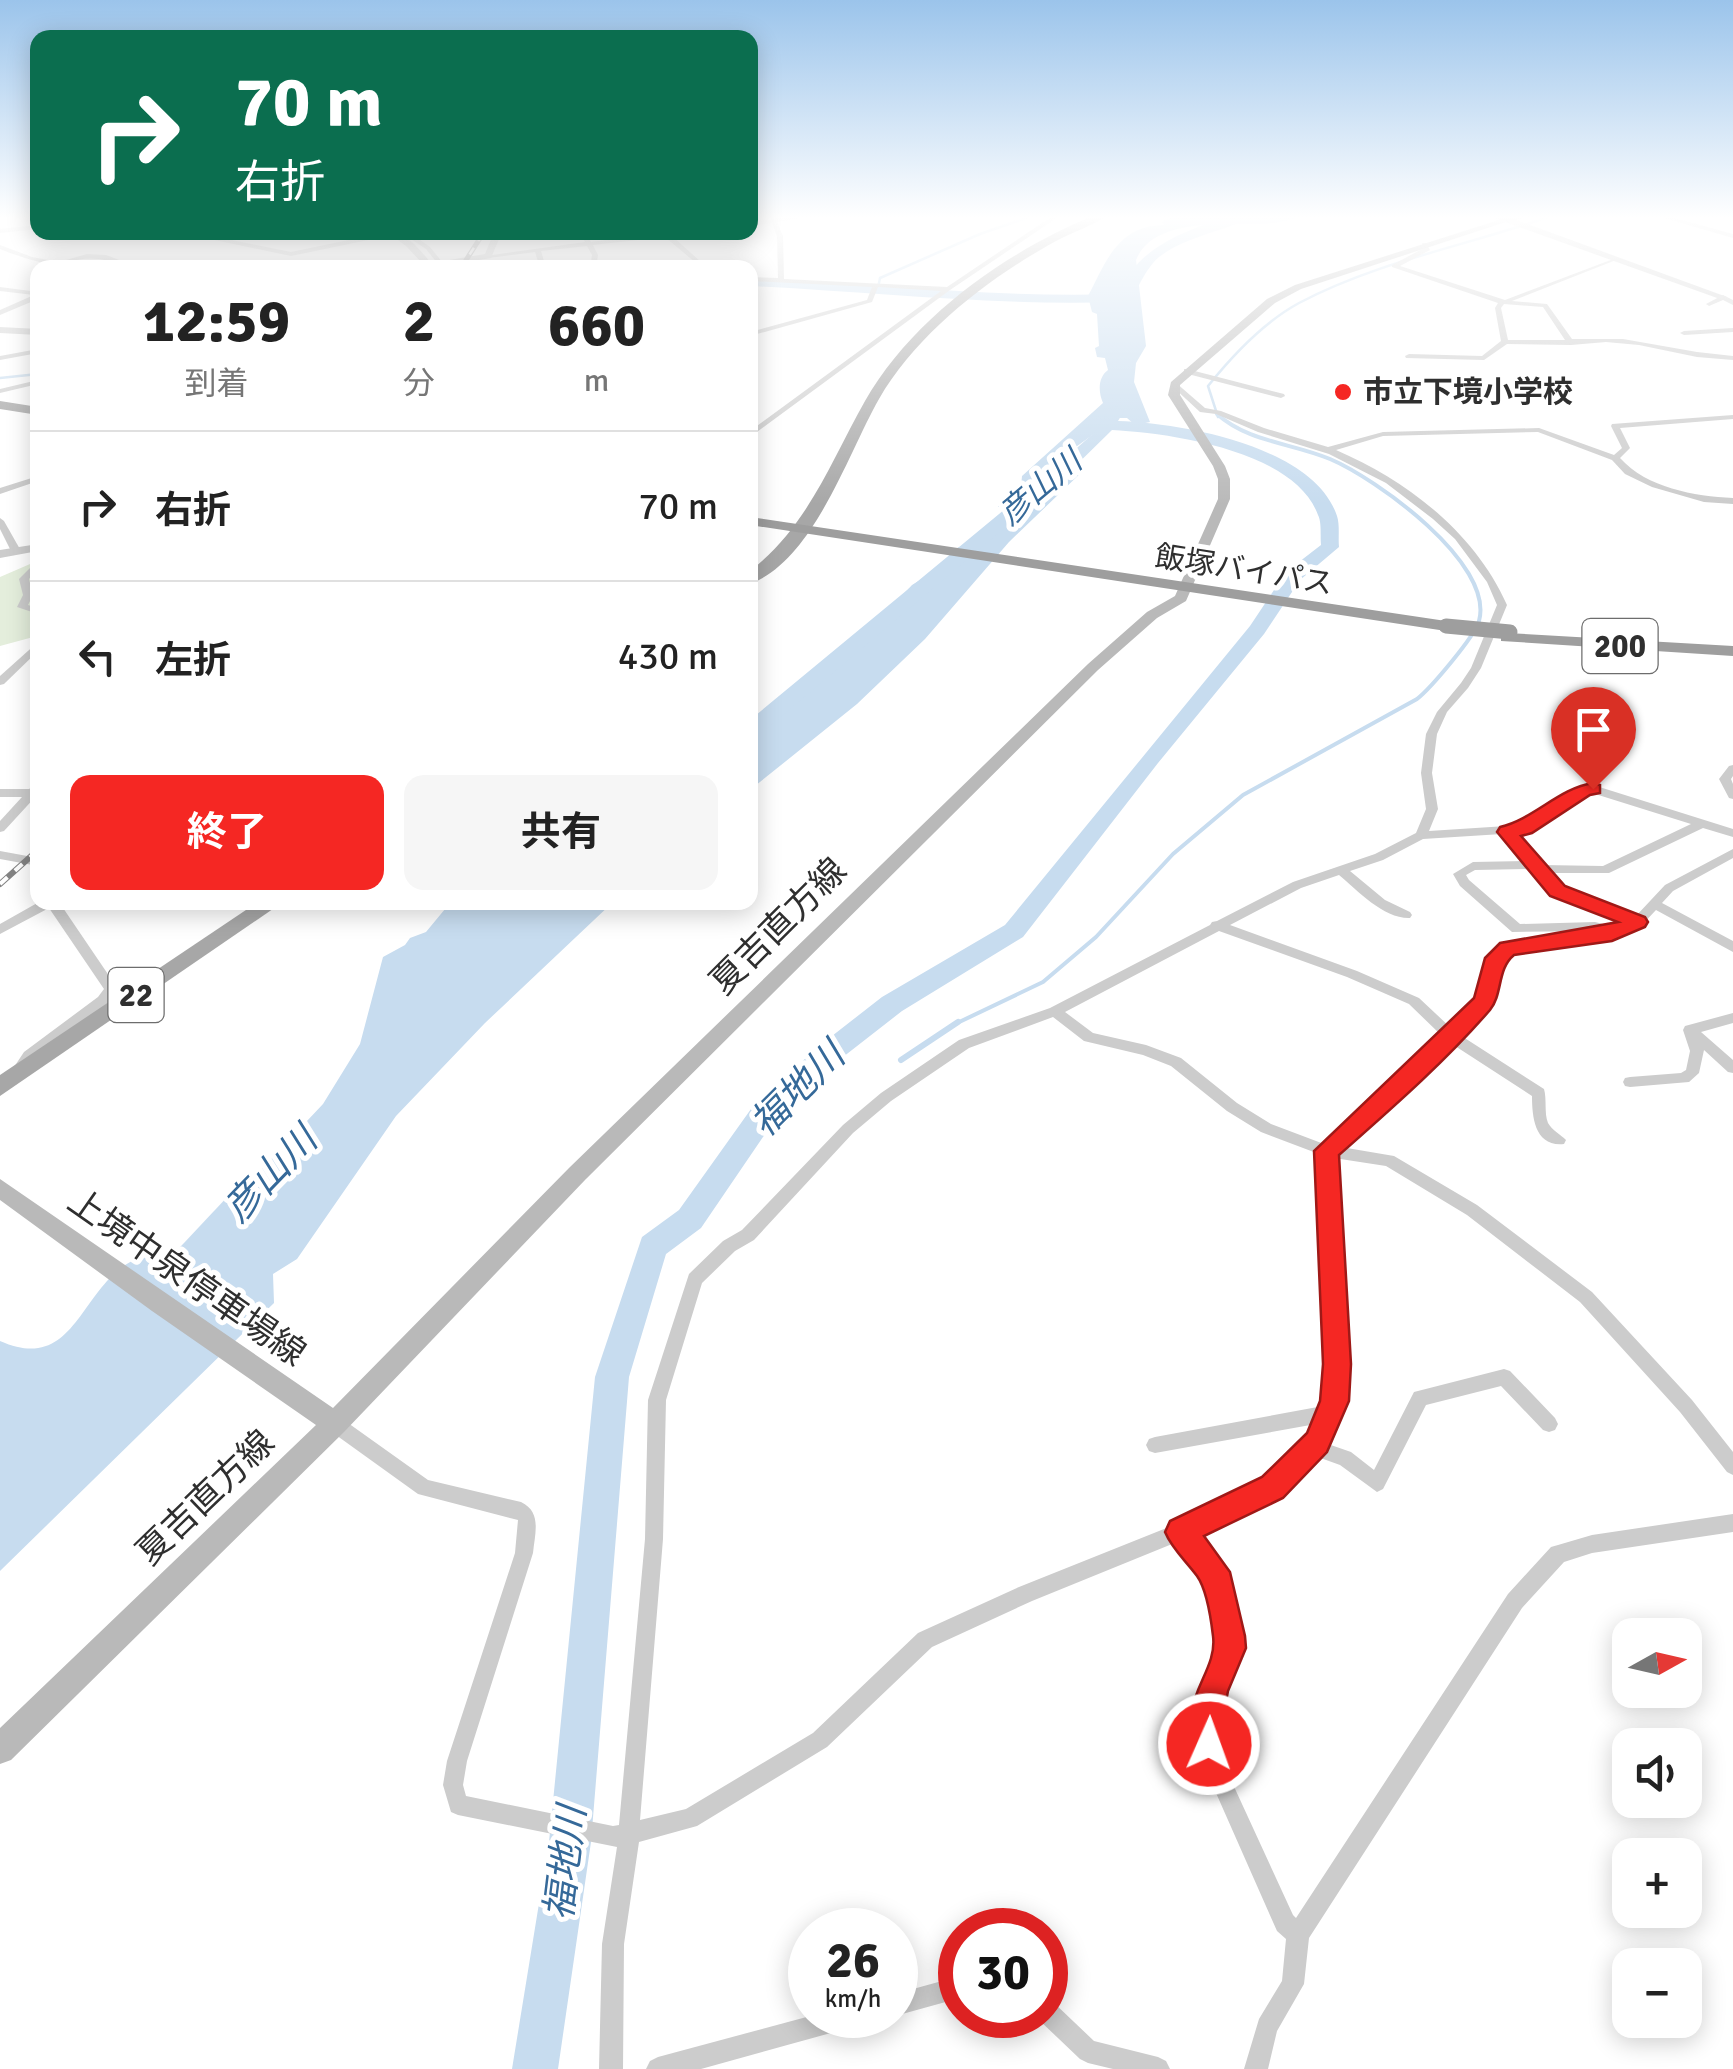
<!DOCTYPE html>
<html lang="ja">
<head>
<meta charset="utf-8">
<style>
  :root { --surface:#fff; --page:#f6f6f6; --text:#222; --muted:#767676; --line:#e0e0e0; --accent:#f52723 }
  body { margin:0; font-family:Signika,"Noto Sans JP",sans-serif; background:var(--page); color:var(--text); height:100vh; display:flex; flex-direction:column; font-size:38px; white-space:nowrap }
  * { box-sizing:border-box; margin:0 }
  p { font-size:32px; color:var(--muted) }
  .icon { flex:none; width:55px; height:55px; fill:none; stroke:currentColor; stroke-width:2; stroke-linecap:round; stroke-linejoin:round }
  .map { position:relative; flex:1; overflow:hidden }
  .details { position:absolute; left:30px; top:260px; width:728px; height:650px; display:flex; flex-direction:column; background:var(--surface); border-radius:20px; box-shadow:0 5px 25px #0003 }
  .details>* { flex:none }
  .banner { position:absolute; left:30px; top:30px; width:728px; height:210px; border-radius:20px; box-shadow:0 5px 25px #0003; background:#0b6e4f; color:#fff; overflow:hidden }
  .needle { width:65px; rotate:82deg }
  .buttons { position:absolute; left:1612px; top:1618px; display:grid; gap:20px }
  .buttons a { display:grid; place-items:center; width:90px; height:90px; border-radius:20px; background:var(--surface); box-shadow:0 5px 25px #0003; font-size:50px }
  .speed { position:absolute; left:788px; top:1908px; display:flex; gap:20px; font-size:50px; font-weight:700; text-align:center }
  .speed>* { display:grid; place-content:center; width:130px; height:130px; border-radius:50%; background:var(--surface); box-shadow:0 5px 25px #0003; line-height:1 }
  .speed small { font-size:25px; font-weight:400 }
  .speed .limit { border:15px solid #d22; background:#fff; color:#111 }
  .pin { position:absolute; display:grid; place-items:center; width:85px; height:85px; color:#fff; margin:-102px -42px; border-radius:50% 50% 50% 0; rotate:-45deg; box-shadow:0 0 10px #0007 }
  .pin .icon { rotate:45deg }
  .me { position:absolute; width:110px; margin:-55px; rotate:2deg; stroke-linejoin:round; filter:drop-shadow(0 0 8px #0008) }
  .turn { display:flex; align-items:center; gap:35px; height:210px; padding:0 40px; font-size:45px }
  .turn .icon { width:130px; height:130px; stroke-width:2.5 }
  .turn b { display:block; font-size:70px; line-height:85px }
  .eta { display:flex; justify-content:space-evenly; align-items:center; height:170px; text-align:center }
  .eta b { font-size:60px; font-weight:700; line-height:70px }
  .button { display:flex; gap:20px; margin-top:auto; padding:20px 40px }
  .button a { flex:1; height:115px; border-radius:20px; background:var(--accent); color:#fff; font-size:40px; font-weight:700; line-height:115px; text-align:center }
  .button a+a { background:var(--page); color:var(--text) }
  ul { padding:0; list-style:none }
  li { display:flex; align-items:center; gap:30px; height:150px; padding:0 40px; border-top:2px solid var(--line) }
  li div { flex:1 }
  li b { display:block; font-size:38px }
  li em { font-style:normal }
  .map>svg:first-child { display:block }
</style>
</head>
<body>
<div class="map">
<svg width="1733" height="2069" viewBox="0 0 1733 2069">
  <rect width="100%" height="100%" fill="#fff"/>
  <path fill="#e4eedc" d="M 37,561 L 37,636 L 0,646 L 0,577 Z"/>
  <g fill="#c7dcef">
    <path d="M 1175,215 L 1309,215 C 1293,219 1277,224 1261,224 C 1226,225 1153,217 1136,260 L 1146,346 L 1136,363 L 1134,382 L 1150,422 L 1135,425 L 1127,418 L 1116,418 L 1044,470 L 1054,476 L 1068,469 L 1086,468 L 1009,542 L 925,639 L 857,704 L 750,790 L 750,721 L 804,692 L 848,654 L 871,628 L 894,614 L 900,598 L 912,585 L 940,568 L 957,548 L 987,535 L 1015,507 L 998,507 L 1014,489 L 1021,487 L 1022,476 L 1103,403 C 1098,392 1098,377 1108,370 L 1105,358 L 1097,357 L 1095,348 L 1099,346 L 1097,314 L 1092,312 L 1088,296 C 1104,267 1116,225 1164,225 L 1162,222 Z"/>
    <path d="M 450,903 L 612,903 L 485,1023 L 396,1116 L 297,1259 L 273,1274 L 274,1303 L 0,1571 L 0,1341 C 77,1375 79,1285 136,1259 C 149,1253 161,1261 174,1258 C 182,1255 200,1246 208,1241 C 216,1236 219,1223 224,1215 C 234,1200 250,1191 257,1174 L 323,1104 L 360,1044 L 383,957 L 405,945 L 410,938 L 426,932 Z"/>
  </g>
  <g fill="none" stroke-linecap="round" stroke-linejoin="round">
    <g stroke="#c7dcef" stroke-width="2.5">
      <path d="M 878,288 L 880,278 L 980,234 L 1035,215"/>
      <path d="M 0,378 L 38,374"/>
      <path d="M 1218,417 L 1208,386 C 1232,356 1264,322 1299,303 C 1378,261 1470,245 1554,215"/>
    </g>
    <path stroke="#c7dcef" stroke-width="4" d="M 953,1025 L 1043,982 L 1096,937 L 1173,854 L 1243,795 L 1417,699 C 1431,688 1475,636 1479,621 C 1495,563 1375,478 1330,459 C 1292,443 1248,442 1217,414"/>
    <path stroke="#c7dcef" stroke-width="6" d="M 901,1060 L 958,1022"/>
    <path stroke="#c7dcef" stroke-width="8" d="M 532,2069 L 536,2068"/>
    <g fill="#c7dcef" fill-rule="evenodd">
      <path d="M 1235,215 L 1255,215 C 1225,232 1188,235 1159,257 C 1142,271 1134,302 1123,308 L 1117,302 C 995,306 872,292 750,286 L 750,278 C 873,284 996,298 1119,294 C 1136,246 1191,228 1235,215 Z"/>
      <path d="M 1116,406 L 1124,411 L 1118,421 C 1181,423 1314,446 1337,516 C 1340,525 1338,538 1339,547 L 1300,580 L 1264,634 L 1158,763 L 1023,937 L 902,1011 L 843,1057 L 776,1118 L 701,1228 L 666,1254 L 629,1377 L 591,1842 L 558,2069 L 512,2069 L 549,1842 L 595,1377 L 642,1237 L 679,1210 L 756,1102 L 823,1043 L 882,997 L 1005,925 L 1250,626 L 1286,572 L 1321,545 C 1320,536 1322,523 1318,515 C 1295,451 1171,433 1112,430 L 1057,484 L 758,736 L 750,738 L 750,720 L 1045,476 L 1095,432 L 1110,408 Z"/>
      <path d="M 241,1190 L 252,1194 L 256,1203 L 252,1212 L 190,1280 L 179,1284 L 168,1280 L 163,1270 L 168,1260 L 230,1194 Z"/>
    </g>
    <g fill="#ccc" fill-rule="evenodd">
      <path d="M 801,215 L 819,215 L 777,222 L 783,236 L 784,279 L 947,287 L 1054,215 L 1061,215 L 950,290 L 750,437 L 750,431 L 941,291 L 878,287 L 872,302 L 750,336 L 750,332 L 867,300 L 872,287 L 750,281 L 750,277 L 778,278 L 777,236 L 772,223 L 750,226 L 750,222 Z"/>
      <path d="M 1654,215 L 1664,215 L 1733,234 L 1733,238 Z"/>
      <path d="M 38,225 L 38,229 L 0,233 L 0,229 Z"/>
      <path d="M 177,232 L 192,232 L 291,252 L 387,232 L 409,232 L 430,247 L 443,263 L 438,264 L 426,249 L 402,233 L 291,256 Z"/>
      <path d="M 455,232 L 463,232 L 464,234 L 461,236 Z"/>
      <path d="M 580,232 L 586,232 L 591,242 L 667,232 L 690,232 L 672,236 L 701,262 L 696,263 L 665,237 L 593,245 L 598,255 L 596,268 L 590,268 L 592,255 L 587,246 L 541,251 L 546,268 L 540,268 L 535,252 L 488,258 L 485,256 L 585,242 Z"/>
      <path d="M 1422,243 L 1426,243 L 1430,250 L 1400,266 L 1505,300 L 1616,258 L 1616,260 L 1512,301 L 1547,304 L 1572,339 L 1623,339 L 1697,352 L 1733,356 L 1733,360 L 1697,357 L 1639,345 L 1606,342 L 1571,345 L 1507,344 L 1484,360 L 1406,358 L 1405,356 L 1409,354 L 1482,356 L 1501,341 L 1495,308 L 1498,303 L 1392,267 L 1392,265 L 1424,248 ZM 1504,304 L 1543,307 L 1565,340 L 1508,340 L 1501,308 Z"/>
      <path d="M 0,245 L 32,257 L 59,262 L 87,254 L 106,255 L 130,264 L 161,260 L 164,262 L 135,268 L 122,268 L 123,266 C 104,257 85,256 66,263 L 85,268 C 55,268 28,260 0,249 Z"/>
      <path d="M 0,287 L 38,292 L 38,299 L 0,315 L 0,310 L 34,295 L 0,291 Z"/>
      <path d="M 1723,295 L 1733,300 L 1733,305 L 1723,300 L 1709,306 L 1706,304 Z"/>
      <path d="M 1733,328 L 1733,332 L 1684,335 L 1680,333 L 1684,331 Z"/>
      <path d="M 38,349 L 38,353 L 0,360 L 0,356 Z"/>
      <path d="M 1187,369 L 1284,394 L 1285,396 L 1281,398 L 1184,373 L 1184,369 Z"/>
      <path d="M 38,380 L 38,384 L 0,393 L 0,389 Z"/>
      <path d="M 1175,382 L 1205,408 L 1221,411 L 1264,428 L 1328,447 L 1383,432 L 1539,428 L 1614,455 L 1622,448 L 1611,426 L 1612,424 L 1733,415 L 1733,419 L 1620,428 L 1630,448 L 1620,458 C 1647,488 1694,496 1733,498 L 1733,504 L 1704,502 L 1652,487 L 1625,474 L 1612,460 L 1538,432 L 1383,436 L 1336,450 C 1408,481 1475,533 1507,605 L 1481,668 L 1468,688 L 1447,712 L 1437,734 L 1432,773 L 1438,809 L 1429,831 L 1522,825 L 1581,787 L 1593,785 L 1733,829 L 1733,837 L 1703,828 L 1609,873 L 1549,873 L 1561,888 L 1636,916 L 1665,885 L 1733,849 L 1733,858 L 1673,891 L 1662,903 L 1733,941 L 1733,952 L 1656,910 L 1640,927 L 1617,936 L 1512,952 L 1502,960 L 1490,1005 L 1460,1035 L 1544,1089 C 1547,1099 1544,1113 1548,1123 C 1552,1130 1561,1135 1566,1140 L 1564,1144 C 1535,1147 1532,1118 1532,1096 L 1452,1044 L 1395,1100 L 1341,1147 L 1394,1156 L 1477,1205 L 1592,1292 L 1692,1400 L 1733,1452 L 1733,1475 L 1727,1472 L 1680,1412 L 1580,1302 L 1467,1215 L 1386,1166 L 1334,1158 L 1345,1364 L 1343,1401 L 1325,1443 L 1351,1452 L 1374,1470 L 1414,1392 L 1504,1369 L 1510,1371 L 1555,1418 L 1558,1424 L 1555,1430 L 1549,1432 L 1543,1430 L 1501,1386 L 1426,1405 L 1383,1489 L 1377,1492 L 1340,1465 L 1315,1456 L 1278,1493 L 1194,1535 L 1221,1565 L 1239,1636 L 1240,1648 L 1221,1692 L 1216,1717 L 1225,1767 L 1293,1915 L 1296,1918 L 1508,1594 L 1551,1547 L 1558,1545 L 1592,1535 L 1733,1514 L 1733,1532 L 1592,1553 L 1564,1562 L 1522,1608 L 1309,1938 L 1304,1984 L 1277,2031 L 1268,2069 L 1244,2069 L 1259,2019 L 1282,1981 L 1286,1939 L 1277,1931 L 1205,1768 L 1196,1717 L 1201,1691 L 1220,1648 L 1219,1636 L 1206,1577 L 1177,1542 L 1032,1601 L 932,1647 L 827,1747 L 697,1826 L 639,1842 L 624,1944 L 623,2069 L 599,2069 L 602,1944 L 617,1847 L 458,1815 L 451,1812 L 443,1785 L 447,1761 L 515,1553 L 518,1520 L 418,1494 L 329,1430 L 326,1424 L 329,1418 L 335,1416 L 341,1418 L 428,1480 L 521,1502 C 542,1512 535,1533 533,1553 L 467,1761 L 463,1785 L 466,1796 L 613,1826 L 619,1825 L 645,1539 L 648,1400 L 689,1274 L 723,1241 L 742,1230 L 843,1125 L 881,1093 L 959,1040 L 1050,1008 L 1210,925 L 1212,922 L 1217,921 L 1293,882 L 1375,854 L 1416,833 L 1426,809 L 1421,773 L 1426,734 L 1437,712 L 1461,683 L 1471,668 L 1497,605 L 1487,582 L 1455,539 L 1433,519 L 1386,483 L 1329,454 L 1258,432 L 1216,414 L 1200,412 L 1172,386 L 1172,382 ZM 1588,793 L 1592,793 L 1691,824 L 1603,866 L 1542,865 L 1515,833 L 1529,832 ZM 1502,834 L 1525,861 L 1473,862 L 1453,874 L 1460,886 L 1512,932 L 1597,931 L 1503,945 L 1489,958 L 1479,1000 L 1451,1028 L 1419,998 L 1357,971 L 1230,925 L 1301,888 L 1339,875 C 1358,891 1384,919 1410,918 L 1412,915 L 1410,912 L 1385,900 L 1350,871 L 1383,860 L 1423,839 ZM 1531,869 L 1553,894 L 1627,923 L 1615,927 L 1595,922 L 1520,924 L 1469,880 L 1466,875 L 1475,870 ZM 1219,931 L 1347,977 L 1409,1004 L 1442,1036 L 1385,1092 L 1324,1144 L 1271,1124 L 1237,1103 L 1181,1058 L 1146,1045 L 1093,1033 L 1065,1012 ZM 1053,1017 L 1084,1041 L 1143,1055 L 1171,1066 L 1227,1111 L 1261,1132 L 1319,1154 L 1329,1364 L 1323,1406 L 1155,1437 L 1149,1439 L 1146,1445 L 1149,1451 L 1155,1453 L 1316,1424 L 1311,1436 L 1266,1481 L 1174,1525 L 1019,1587 L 918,1633 L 813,1733 L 686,1809 L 640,1820 L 663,1539 L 666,1400 L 702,1283 L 735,1251 L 754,1240 L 853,1133 L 891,1101 L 969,1048 Z"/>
      <path d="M 38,476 L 38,481 L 0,494 L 0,488 Z"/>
      <path d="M 0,518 L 4,521 L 21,551 L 19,553 L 11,551 L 0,529 Z"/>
      <path d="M 38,560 L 38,569 L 29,579 L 33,595 L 28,605 L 38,608 L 38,614 L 17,607 L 23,595 L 19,579 Z"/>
      <path d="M 38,642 L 38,651 L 4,684 L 0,685 L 0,676 Z"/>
      <path d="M 1733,765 L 1733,776 L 1731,779 L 1733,784 L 1733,799 L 1729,798 L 1719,779 L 1729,766 Z"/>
      <path d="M 38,783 L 38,794 L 4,831 L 0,832 L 0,821 L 22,797 L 0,797 L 0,789 L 29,789 Z"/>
      <path d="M 0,851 L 38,858 L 38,866 L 0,859 Z"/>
      <path d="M 39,902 L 59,902 L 118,989 L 108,1003 L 34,1060 C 29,1067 26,1074 16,1071 L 14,1067 L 24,1052 L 98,997 L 104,989 L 49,908 L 0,934 L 0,924 Z"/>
      <path d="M 1733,1013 L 1733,1023 L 1701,1032 L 1733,1060 L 1733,1073 L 1728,1072 L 1704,1050 L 1699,1073 L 1689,1082 L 1630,1087 L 1625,1086 L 1623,1082 L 1625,1078 L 1630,1077 L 1681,1073 L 1686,1070 L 1690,1051 L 1683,1030 L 1685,1026 Z"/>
      <path d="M 960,1976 L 960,1998 L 895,2016 L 892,2015 L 895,2015 L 895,1994 Z"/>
      <path d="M 1045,1999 L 1053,2002 L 1094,2041 L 1158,2057 L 1166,2061 L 1170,2069 L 1113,2069 L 1088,2063 L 1080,2059 L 1037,2018 L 1036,2015 L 1045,2015 Z"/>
      <path d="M 814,2015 L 867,2015 L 864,2023 L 856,2026 L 701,2069 L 646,2069 L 650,2061 L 658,2057 Z"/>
    </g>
    <g fill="#ccc" fill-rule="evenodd">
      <path d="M 1505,218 L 1511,218 L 1727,297 L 1720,299 L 1505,222 Z"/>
      <path d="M 387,232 C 407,232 419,249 431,263 L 485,254 L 494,232 L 502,232 L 491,258 L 432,268 L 409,268 L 423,264 L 406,246 Z"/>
      <path d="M 0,327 L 38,329 L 38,335 L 0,333 Z"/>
      <path d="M 38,544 L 38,551 L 0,558 L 0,550 Z"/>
    </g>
    <path fill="#b9b9b9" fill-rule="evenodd" d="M 1505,218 L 1512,220 L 1301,289 L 1275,303 L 1180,385 L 1180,395 L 1225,466 L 1230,479 L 1230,499 L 1186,601 L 1157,618 L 1098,670 L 585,1180 L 344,1432 L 11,1760 L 0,1764 L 0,1728 L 316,1425 L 152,1311 L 0,1200 L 0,1179 L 333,1408 L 569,1168 L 1088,664 L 1147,612 L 1175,596 L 1218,499 L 1218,479 L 1213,466 L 1168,395 L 1171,382 L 1267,299 L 1295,285 Z"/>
    <g fill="#a7a7a7" fill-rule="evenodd">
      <path d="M 1095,215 L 1109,215 C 1090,227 1067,234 1047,246 C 984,282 916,335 879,399 C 848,453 814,560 750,584 L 750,571 C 808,526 830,463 865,401 C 913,317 1007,251 1095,215 Z"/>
      <path d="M 1488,215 L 1529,215 L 1508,223 Z"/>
      <path d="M 258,902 L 283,902 L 0,1096 L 0,1075 Z"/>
    </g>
    <g fill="#9e9e9e" fill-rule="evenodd">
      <path d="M 0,401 L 38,407 L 38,415 L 0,409 Z"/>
      <path d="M 750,517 L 1446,621 L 1454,626 L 1446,631 L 750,525 Z"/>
      <path d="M 1507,633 L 1733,646 L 1733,656 L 1501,641 L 1501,635 Z"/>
    </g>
    <g stroke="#848484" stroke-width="5">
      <path id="rail-far1" d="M 461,268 L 484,232"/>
    </g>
    <g stroke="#848484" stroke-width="6">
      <path id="rail" d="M 0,884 L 38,850"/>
    </g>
    <use href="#rail-far1" stroke="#fff" stroke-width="2.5" stroke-dasharray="8" stroke-linecap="butt"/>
    <use href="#rail" stroke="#fff" stroke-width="4" stroke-dasharray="10" stroke-linecap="butt"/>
    <path stroke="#9e9e9e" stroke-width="15" d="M 1446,626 L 1510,632"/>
  </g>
  <linearGradient id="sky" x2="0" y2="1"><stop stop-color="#9bc4eb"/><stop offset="0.43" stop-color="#fff"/><stop offset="1" stop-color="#fff" stop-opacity="0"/></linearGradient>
  <rect width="1733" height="505" fill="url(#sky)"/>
  <path fill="#f52723" stroke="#9f1917" stroke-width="2.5" d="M 1593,783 L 1600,785 L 1600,793 L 1590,795 L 1532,833 L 1521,836 L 1565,886 L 1645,917 L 1648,922 L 1645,927 L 1612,941 L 1514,955 C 1497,969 1503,994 1490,1010 C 1444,1063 1391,1109 1339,1155 L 1351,1364 L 1349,1401 L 1327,1452 L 1283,1498 L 1204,1536 L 1230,1572 L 1245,1636 L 1246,1648 L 1228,1691 L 1223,1717 L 1226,1744 L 1221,1756 L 1209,1761 L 1197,1756 C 1174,1699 1218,1675 1213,1636 C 1211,1619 1207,1590 1197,1576 C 1186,1561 1172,1549 1165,1532 L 1170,1521 L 1262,1477 L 1307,1433 L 1320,1401 L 1323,1364 L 1314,1151 L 1474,998 L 1485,958 L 1500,943 L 1618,922 L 1550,896 L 1497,832 L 1500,827 C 1534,819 1559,788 1593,783 Z"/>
  <circle fill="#f52723" stroke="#fff" stroke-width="4" cx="1343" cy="392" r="10"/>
  <g text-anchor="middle" stroke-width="10" stroke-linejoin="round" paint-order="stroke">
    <g font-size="30" font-weight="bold" fill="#2f2f2f" stroke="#fff" text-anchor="start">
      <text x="1363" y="402">市立下境小学校</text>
    </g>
    <g font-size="30" fill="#2f2f2f" stroke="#fff">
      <text transform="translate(1244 570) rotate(9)" y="10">飯塚バイパス</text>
    </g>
    <g font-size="32" font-style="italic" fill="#356999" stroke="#fff">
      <text transform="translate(1040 487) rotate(-40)" y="11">彦山川</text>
    </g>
    <g fill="#fff" stroke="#6d6d6d" stroke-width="2.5">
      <rect x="1582.5" y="619" width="75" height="54" rx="8"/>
      <rect x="108.5" y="968" width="55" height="54" rx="8"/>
    </g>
    <g font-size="32" font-weight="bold" fill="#2f2f2f">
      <text x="1620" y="657">200</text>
      <text x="136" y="1006">22</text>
    </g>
    <g font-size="35" fill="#2f2f2f" stroke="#fff">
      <text transform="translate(778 926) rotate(-45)" y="12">夏吉直方線</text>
      <text transform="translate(187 1277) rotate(35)" y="12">上境中泉停車場線</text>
      <text transform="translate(205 1497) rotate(-44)" y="12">夏吉直方線</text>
    </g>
    <g font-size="38" font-style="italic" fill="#356999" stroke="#fff">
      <text transform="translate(797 1089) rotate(-45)" y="13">福地川</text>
      <text transform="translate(270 1174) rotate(-46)" y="13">彦山川</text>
      <text transform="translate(565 1863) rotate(-83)" y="13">福地川</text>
    </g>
  </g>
</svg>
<div class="buttons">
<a><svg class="needle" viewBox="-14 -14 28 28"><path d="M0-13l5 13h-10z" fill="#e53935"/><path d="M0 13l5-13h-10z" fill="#767676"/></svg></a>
<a><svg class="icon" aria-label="sound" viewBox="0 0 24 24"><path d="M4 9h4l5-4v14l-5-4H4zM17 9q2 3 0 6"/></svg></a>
<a>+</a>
<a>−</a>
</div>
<div class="speed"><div>26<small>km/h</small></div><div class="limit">30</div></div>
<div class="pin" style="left:1593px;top:789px;background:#d93025"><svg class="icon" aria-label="arrive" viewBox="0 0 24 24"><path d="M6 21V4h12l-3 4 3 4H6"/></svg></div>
<svg class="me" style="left:1209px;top:1744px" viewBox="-20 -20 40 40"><circle r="17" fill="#f52723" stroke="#fff" stroke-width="3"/><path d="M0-11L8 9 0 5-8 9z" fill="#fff"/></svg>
<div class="banner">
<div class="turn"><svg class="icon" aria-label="right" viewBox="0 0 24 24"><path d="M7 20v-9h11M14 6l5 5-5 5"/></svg><div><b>70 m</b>右折</div></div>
</div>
<section class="details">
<div class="eta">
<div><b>12:59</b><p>到着</p></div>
<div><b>2</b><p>分</p></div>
<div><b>660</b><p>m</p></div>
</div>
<ul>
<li><svg class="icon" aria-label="right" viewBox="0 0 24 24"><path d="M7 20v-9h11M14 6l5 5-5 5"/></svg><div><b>右折</b></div><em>70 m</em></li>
<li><svg class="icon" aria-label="left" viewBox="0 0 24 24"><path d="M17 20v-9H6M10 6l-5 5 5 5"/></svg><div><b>左折</b></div><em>430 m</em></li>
</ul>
<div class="button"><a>終了</a><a>共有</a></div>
</section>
</div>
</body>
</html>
